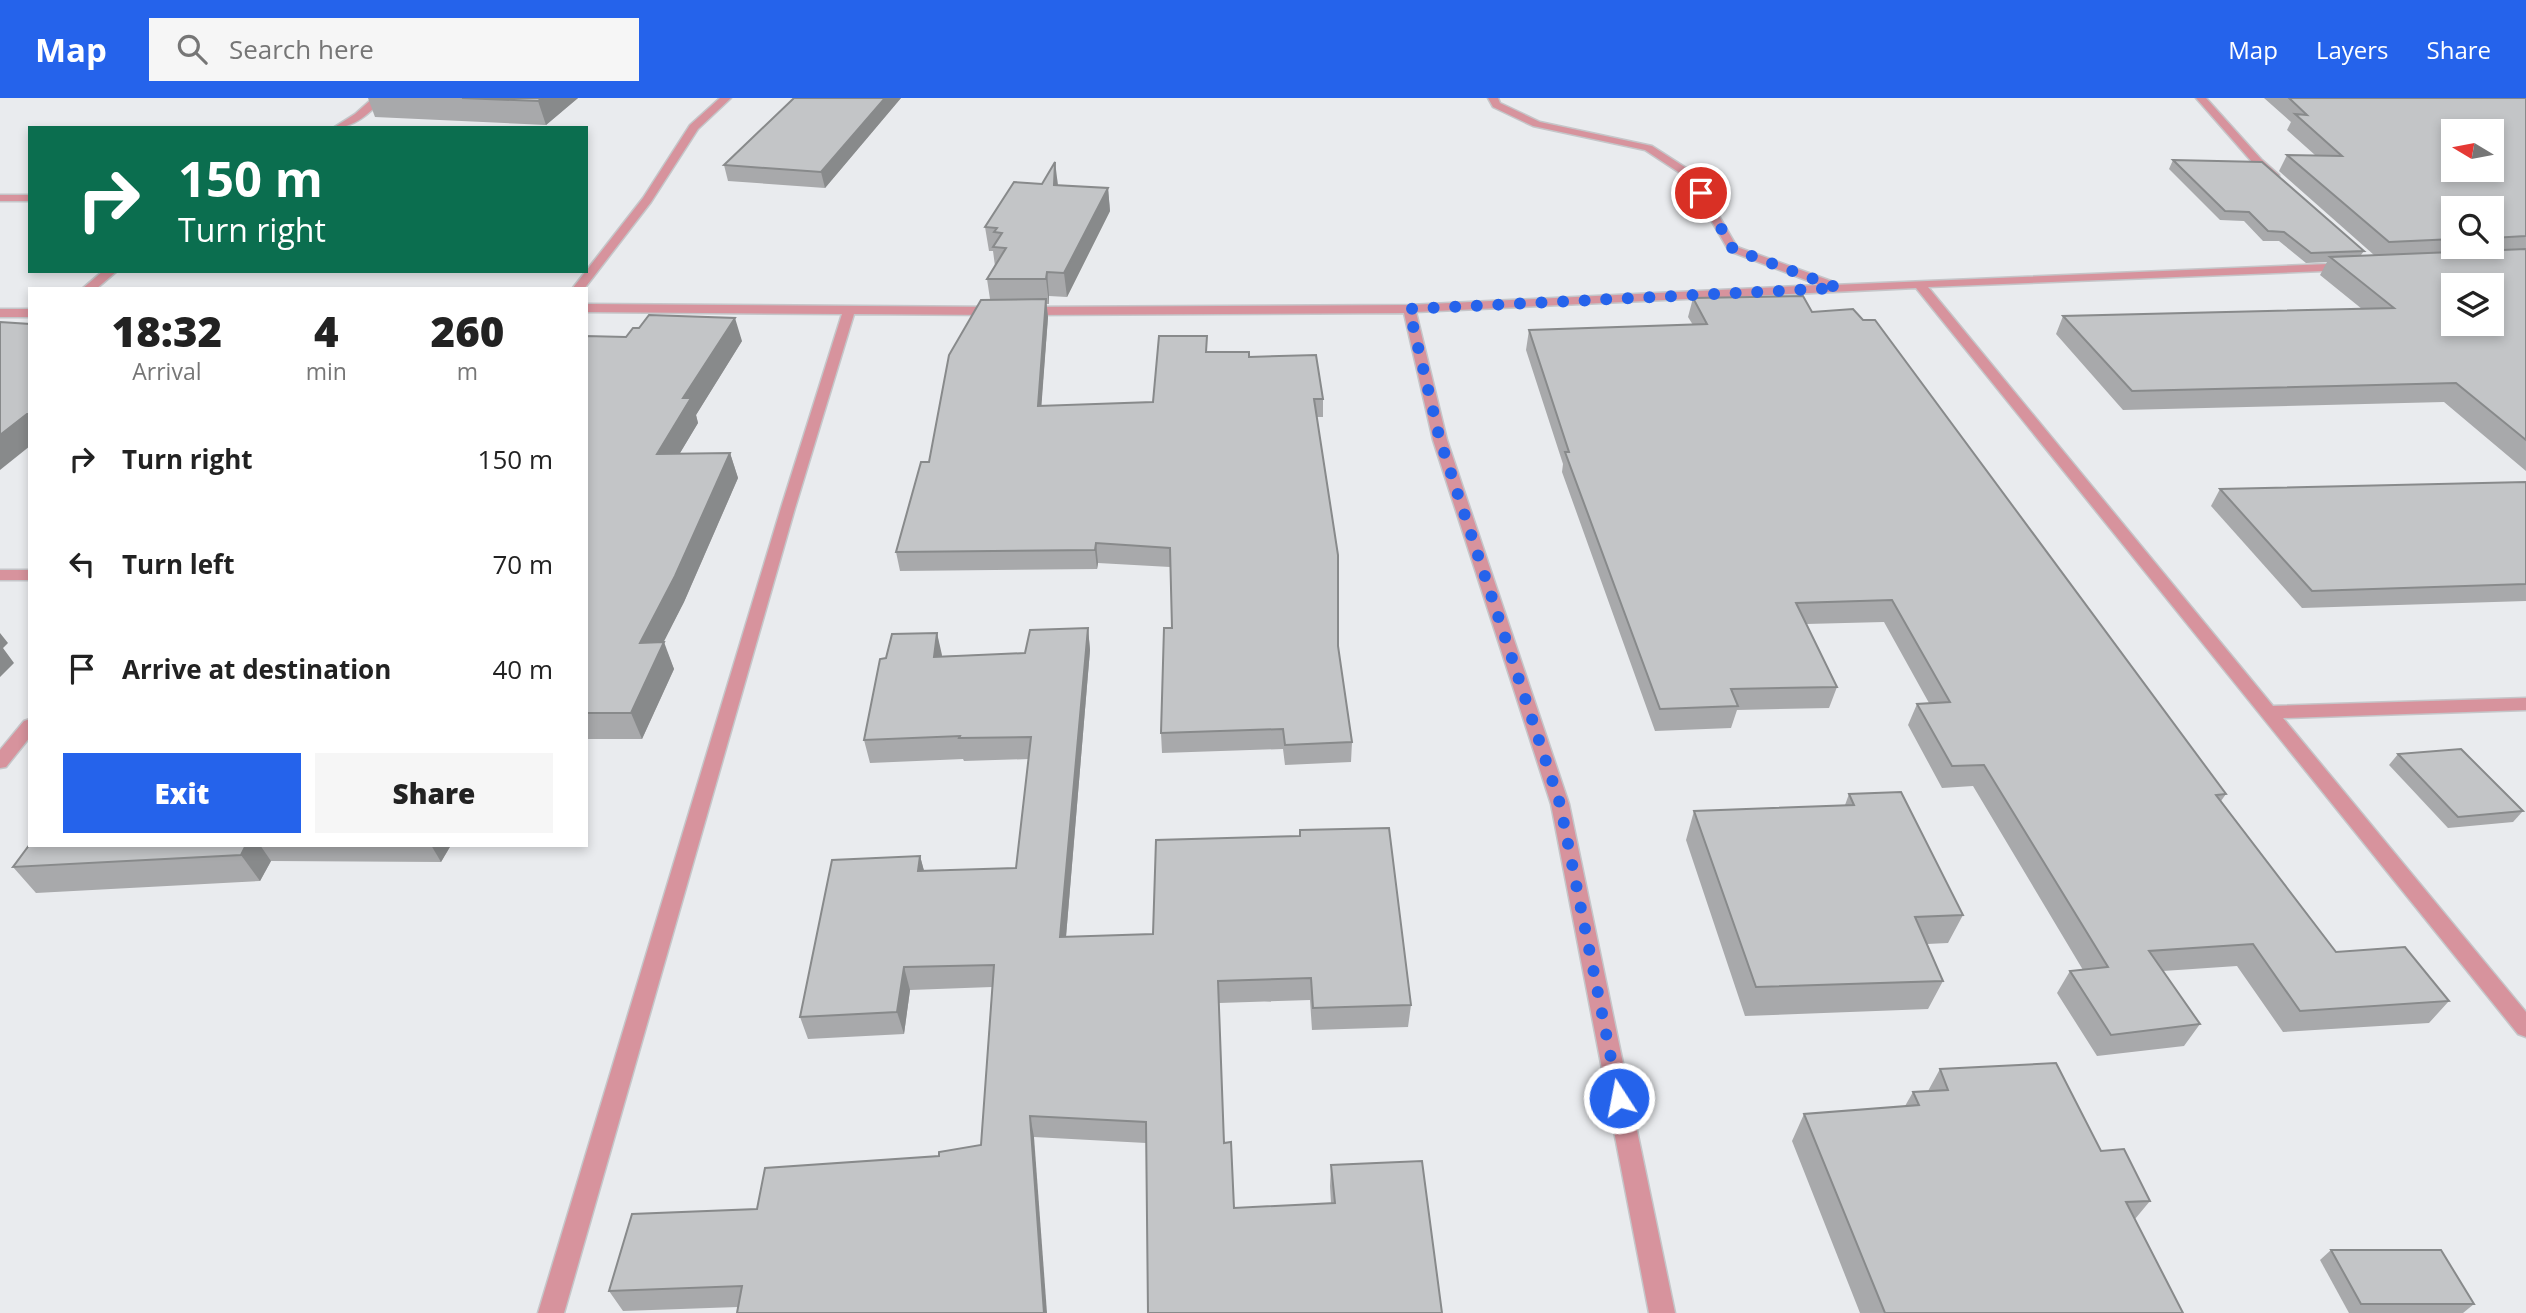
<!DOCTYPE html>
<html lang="en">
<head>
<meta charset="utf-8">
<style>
  :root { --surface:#fff; --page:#f6f6f6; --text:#222; --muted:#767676; --accent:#2563eb }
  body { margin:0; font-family:"Open Sans",sans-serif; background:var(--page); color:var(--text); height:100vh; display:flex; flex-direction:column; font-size:26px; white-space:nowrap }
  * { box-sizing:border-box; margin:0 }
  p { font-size:23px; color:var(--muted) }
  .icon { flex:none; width:38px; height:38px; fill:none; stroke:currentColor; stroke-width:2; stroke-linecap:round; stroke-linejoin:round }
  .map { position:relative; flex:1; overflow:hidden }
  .drawer { position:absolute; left:28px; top:189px; width:560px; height:560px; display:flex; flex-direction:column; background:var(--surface); border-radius:0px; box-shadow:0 4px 10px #0003 }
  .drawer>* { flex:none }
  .top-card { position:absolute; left:28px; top:28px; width:560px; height:147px; border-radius:0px; box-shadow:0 4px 10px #0003; background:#0b6e4f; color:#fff; overflow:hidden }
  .needle { width:46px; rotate:280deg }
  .tools { position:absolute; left:2441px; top:21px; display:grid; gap:14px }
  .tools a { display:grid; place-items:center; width:63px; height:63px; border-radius:0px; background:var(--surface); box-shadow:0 4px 10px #0003; font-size:35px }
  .pin { position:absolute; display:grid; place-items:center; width:60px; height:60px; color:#fff; margin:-30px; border:4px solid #fff; border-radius:50%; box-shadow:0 2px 7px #0007 }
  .me { position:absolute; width:77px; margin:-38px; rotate:349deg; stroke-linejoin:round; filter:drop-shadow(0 0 5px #0008) }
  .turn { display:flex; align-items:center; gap:24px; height:147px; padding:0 35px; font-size:32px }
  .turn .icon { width:91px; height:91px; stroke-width:2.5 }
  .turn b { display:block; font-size:49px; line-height:60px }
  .eta { display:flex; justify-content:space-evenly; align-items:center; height:119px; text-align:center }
  .eta b { font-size:42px; font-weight:800; line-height:49px }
  .action { display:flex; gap:14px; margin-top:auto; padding:14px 35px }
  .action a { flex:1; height:80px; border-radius:0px; background:var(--accent); color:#fff; font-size:28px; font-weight:800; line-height:80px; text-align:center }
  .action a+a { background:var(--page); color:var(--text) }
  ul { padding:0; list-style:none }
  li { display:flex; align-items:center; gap:21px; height:105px; padding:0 35px }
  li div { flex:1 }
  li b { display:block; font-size:26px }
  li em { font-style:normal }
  header { display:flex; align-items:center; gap:42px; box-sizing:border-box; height:98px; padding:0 35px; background:var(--accent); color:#fff }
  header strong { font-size:33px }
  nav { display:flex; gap:38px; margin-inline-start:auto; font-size:24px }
  .search { width:490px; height:63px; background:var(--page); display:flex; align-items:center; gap:18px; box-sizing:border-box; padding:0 24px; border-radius:0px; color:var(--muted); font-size:26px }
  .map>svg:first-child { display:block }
</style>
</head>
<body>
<header>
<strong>Map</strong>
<div class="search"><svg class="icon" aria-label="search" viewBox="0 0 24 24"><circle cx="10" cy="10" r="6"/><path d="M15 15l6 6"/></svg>Search here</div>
<nav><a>Map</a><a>Layers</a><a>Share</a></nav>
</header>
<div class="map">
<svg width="2526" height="1215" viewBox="0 0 2526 1215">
  <rect width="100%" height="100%" fill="#e9ebee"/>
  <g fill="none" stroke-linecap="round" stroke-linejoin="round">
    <g stroke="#c5c6c9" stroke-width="3">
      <g id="street">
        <path d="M 373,0 L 384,0 C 370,15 354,30 333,30 L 355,16 Z"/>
        <path d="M 720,0 L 731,0 L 698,31 L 651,104 L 584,191 L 572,191 L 643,100 L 690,27 Z"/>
        <path d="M 1488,0 L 1498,0 L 1500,5 L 1540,24 L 1652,48 L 1694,75 L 1737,149 L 1831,183 L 1833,187 L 2352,165 L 2354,168 L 2348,172 L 1928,189 L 2273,608 L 2526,600 L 2526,612 L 2283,620 L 2526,914 L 2526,939 L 2518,936 L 1916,190 L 1416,214 L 1447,342 L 1569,706 L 1675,1215 L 1649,1215 L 1551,706 L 1433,342 L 1404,215 L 1026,217 L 1020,213 L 1026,209 L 1409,207 L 1819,187 L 1729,153 L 1686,79 L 1645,52 L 1533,28 L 1493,9 Z"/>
        <path d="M 2196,0 L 2206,0 L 2261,61 L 2279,77 L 2279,81 L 2271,81 L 2253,65 Z"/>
        <rect x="0" y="97" width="30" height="6"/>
        <path d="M 103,173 L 117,173 L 96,191 L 82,191 Z"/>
        <path d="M 586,206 L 998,209 L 1004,213 L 998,217 L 854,216 L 795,410 L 564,1215 L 538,1215 L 781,410 L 842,216 L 586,214 Z"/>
        <rect x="0" y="211" width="30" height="8"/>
        <rect x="0" y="472" width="30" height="10"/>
        <path d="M 30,621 L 30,639 L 6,669 L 0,670 L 0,652 L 24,623 Z"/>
      </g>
    </g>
    <use href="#street" fill="#d7939d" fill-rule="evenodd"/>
  </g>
  <g fill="#a8a9ab" fill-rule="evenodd">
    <path d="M 368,0 L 578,0 L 546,27 L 375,19 Z"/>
    <path d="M 794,0 L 901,0 L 825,90 L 728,83 L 724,67 Z"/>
    <path d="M 2264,0 L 2526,0 L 2526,373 L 2444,304 L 2123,312 L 2056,236 L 2063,218 L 2362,211 L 2320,177 L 2327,164 L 2306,165 L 2279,143 L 2263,143 L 2244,123 L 2220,122 L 2169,71 L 2173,62 L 2364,153 L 2361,157 L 2374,157 L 2279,73 L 2287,57 L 2315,57 L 2287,32 L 2291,24 ZM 2454,110 L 2492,110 L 2492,149 L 2454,149 Z"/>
    <path d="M 1058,87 L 1108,90 L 1110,113 L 1067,199 L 1049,198 L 1049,206 L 1046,206 L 1048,219 L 1041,308 L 1153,304 L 1207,238 L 1207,254 L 1249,259 L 1323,301 L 1323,319 L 1317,319 L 1338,548 L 1352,644 L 1351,664 L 1285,667 L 1283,651 L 1162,655 L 1161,635 L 1172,530 L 1170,469 L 1098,465 L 1097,471 L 900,473 L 896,454 L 990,201 L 987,181 L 995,168 L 993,153 L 989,153 L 985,129 Z"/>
    <path d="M 1693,200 L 1812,214 L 2226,696 L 2221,703 L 2336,854 L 2449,903 L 2429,925 L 2283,934 L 2237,868 L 2163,873 L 2200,926 L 2184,948 L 2097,958 L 2057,895 L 2070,873 L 2083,872 L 1973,688 L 1942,690 L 1908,627 L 1917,606 L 1929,605 L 1884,524 L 1806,526 L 1837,589 L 1829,610 L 1737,612 L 1731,630 L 1655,633 L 1562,374 L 1563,366 L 1526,252 L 1529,232 L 1693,227 L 1688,219 Z"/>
    <path d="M 586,238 L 742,243 L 696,317 L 698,325 L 680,355 L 730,355 L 738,380 L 684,504 L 663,544 L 674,571 L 642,641 L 586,641 Z"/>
    <path d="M 2526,384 L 2526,503 L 2302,510 L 2211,408 L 2220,391 Z"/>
    <path d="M 1088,530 L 1090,552 L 1066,839 L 1153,836 L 1411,907 L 1408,929 L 1312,932 L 1310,902 L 1219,905 L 1224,1045 L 1234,1110 L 1331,1105 L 1330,1088 L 1331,1067 L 1422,1063 L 1148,1215 L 1146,1045 L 1034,1039 L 738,1209 L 623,1213 L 609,1193 L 757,1111 L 981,1047 L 992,889 L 910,892 L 904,936 L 808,941 L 800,919 L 920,758 L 924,773 L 1016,770 L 1029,661 L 964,663 L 963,661 L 870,665 L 864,642 L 886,560 L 937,535 L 941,558 L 1025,555 Z"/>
    <path d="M 2398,656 L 2523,713 L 2513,724 L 2448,730 L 2389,667 Z"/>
    <path d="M 1849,696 L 1963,817 L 1948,845 L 1927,846 L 1943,883 L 1928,911 L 1745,918 L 1686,742 L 1694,713 L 1845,707 Z"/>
    <path d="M 30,747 L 451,747 L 441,764 L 271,763 L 260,783 L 36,795 L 13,769 Z"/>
    <path d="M 1940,971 L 2101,1053 L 2150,1103 L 2135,1121 L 2183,1215 L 1860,1215 L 1792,1043 L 1804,1016 L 1905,1008 L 1913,994 L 1928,993 Z"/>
    <path d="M 2331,1152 L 2474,1206 L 2463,1215 L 2349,1215 L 2320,1162 Z"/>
  </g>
  <g fill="#888a8b">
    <path d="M 542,0 L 578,0 L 546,27 L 538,3 Z"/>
    <path d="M 885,0 L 901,0 L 825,90 L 821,74 Z"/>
    <path d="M 1055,64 L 1058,87 L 1054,87 Z"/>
    <path d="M 1108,90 L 1110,113 L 1067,199 L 1064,175 Z"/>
    <path d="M 1047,174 L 1049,198 L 1049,206 L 1046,181 Z"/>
    <path d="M 1046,201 L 1048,219 L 1040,327 L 1038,308 Z"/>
    <path d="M 735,220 L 742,243 L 696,317 L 698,325 L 665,380 L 657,356 L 683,300 Z"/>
    <path d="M 27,316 L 30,320 L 30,348 L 0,372 L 0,337 Z"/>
    <path d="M 730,355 L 738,380 L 684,504 L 650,571 L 640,545 Z"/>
    <path d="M 1096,445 L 1098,465 L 1097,471 L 1095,452 Z"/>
    <path d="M 1088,530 L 1090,552 L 1064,862 L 1060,839 Z"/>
    <path d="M 0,535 L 8,545 L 3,550 L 14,565 L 0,579 Z"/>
    <path d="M 937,535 L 942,557 L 939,581 L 934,559 Z"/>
    <path d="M 664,544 L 674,571 L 642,641 L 631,615 Z"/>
    <path d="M 246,747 L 260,747 L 271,763 L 260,783 L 241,757 Z"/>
    <path d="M 431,747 L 451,747 L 441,764 Z"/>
    <path d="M 920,758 L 926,780 L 918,773 Z"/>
    <path d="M 904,869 L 910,892 L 904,936 L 897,914 Z"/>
    <path d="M 1030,1018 L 1034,1039 L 1047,1215 L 1044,1215 Z"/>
  </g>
  <g fill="#c3c5c7" stroke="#888a8b" stroke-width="2" fill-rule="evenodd">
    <path d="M 462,0 L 542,0 L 538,3 Z"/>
    <path d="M 794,0 L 885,0 L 821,74 L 724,67 Z"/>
    <path d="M 2289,0 L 2526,0 L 2526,138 L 2492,140 L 2492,110 L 2454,110 L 2454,141 L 2389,144 L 2287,57 L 2342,58 L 2295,16 L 2307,17 ZM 2454,33 L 2492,33 L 2492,72 L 2454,72 Z"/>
    <path d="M 2173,62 L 2262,64 L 2364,153 L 2311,155 L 2284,134 L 2268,133 L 2249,114 L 2225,113 Z"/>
    <path d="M 1055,64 L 1054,87 L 1108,90 L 1064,175 L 1047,174 L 1046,181 L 987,181 L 1006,150 L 993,149 L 1002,135 L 994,134 L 997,130 L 985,129 L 1014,84 L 1042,86 Z"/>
    <path d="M 2526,151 L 2526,342 L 2456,285 L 2132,293 L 2063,218 L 2394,210 L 2330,159 ZM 2454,187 L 2492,187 L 2492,226 L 2454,226 Z"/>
    <path d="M 1803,198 L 1812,214 L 1853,211 L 1863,222 L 1875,222 L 2226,696 L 2216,697 L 2336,854 L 2405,849 L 2449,903 L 2300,913 L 2253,846 L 2149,853 L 2200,926 L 2111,937 L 2070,873 L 2108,869 L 1984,667 L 1952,668 L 1917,606 L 1950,604 L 1892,502 L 1796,505 L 1837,589 L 1731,591 L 1738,608 L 1660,611 L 1565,354 L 1569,354 L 1529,232 L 1707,226 L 1693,200 Z"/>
    <path d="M 1046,201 L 1038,308 L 1153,304 L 1159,238 L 1207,238 L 1206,254 L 1249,254 L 1249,259 L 1316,257 L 1323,301 L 1314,301 L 1338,457 L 1338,548 L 1352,644 L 1285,647 L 1283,631 L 1161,635 L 1164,530 L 1172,530 L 1170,450 L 1096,445 L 1095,452 L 896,454 L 921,364 L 929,364 L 949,257 L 981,202 Z"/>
    <path d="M 649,217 L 735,220 L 683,300 L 691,300 L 657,356 L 730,355 L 675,478 L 640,545 L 664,544 L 631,615 L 586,615 L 586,238 L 626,239 L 633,230 L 639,230 Z"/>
    <path d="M 0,224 L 30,226 L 30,316 L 27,316 L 0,337 Z"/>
    <path d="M 2526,384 L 2526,486 L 2312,493 L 2220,391 Z"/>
    <path d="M 1088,530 L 1060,839 L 1153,836 L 1156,742 L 1300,738 L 1300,732 L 1389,730 L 1411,907 L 1313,910 L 1311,880 L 1218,883 L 1224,1045 L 1231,1044 L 1234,1110 L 1335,1105 L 1331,1067 L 1422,1063 L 1442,1215 L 1148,1215 L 1146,1024 L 1030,1018 L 1044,1215 L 737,1215 L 742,1188 L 609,1193 L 632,1116 L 757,1111 L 765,1070 L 939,1058 L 939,1054 L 981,1047 L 994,867 L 904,869 L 897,914 L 800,919 L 832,762 L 920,758 L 918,773 L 1016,770 L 1031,639 L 959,640 L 960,638 L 864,642 L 880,561 L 886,560 L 892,536 L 937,535 L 934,559 L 1025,555 L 1030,532 Z"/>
    <path d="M 2461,651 L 2523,713 L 2458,719 L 2398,656 Z"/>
    <path d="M 1901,694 L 1963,817 L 1915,819 L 1943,883 L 1756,889 L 1694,713 L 1854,707 L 1849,696 Z"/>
    <path d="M 30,746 L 30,747 L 246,747 L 241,757 L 13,769 Z"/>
    <path d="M 2056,965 L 2101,1053 L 2124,1051 L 2150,1103 L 2126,1104 L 2183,1215 L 1885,1215 L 1804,1016 L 1919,1007 L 1913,994 L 1948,992 L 1940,971 Z"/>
    <path d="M 2331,1152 L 2441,1152 L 2474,1206 L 2361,1206 Z"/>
  </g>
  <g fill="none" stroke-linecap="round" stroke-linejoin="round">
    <path stroke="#2563eb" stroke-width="12" stroke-dasharray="0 21.6" d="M 1619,1000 L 1560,706 L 1440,342 L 1409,211 L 1838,190 L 1733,151 L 1701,95"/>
  </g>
</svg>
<div class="tools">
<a><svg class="needle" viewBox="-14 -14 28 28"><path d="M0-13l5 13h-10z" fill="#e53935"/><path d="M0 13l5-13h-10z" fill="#767676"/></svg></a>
<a><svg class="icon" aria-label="search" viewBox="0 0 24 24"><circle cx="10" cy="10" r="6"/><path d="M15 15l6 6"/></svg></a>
<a><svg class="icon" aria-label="layers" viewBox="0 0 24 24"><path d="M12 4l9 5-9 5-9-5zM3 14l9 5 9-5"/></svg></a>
</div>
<div class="pin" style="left:1701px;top:95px;background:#d93025"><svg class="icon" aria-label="arrive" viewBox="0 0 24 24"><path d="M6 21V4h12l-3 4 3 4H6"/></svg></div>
<svg class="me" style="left:1619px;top:1000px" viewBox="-20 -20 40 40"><circle r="17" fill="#2563eb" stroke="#fff" stroke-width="3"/><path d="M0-11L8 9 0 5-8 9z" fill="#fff"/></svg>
<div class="top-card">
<div class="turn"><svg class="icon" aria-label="right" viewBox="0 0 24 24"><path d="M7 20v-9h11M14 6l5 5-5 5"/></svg><div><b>150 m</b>Turn right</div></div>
</div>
<section class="drawer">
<div class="eta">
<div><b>18:32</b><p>Arrival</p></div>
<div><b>4</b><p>min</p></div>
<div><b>260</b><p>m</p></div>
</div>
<ul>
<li><svg class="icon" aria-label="right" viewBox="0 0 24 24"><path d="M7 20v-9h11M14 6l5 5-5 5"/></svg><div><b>Turn right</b></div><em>150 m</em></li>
<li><svg class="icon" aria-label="left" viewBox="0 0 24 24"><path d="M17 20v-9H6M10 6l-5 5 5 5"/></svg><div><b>Turn left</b></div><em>70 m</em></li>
<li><svg class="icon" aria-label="arrive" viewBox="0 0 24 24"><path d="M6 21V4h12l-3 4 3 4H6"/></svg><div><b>Arrive at destination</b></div><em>40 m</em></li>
</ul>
<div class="action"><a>Exit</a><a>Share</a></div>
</section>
</div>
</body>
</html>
